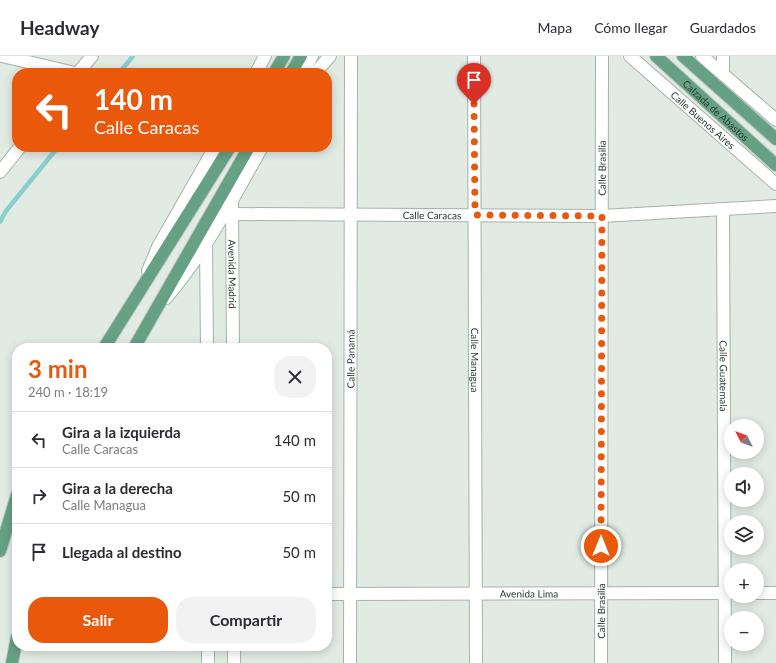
<!DOCTYPE html>
<html lang="es">
<head>
<meta charset="utf-8">
<style>
  :root { --surface:#fff; --page:#f2f2f3; --text:#2b2b33; --muted:#7c7c81; --line:#e1e1e2; --accent:#ea580c }
  body { margin:0; font-family:Lato,sans-serif; background:var(--page); color:var(--text); height:100vh; display:flex; flex-direction:column; font-size:15px; white-space:nowrap }
  * { box-sizing:border-box; margin:0 }
  p { font-size:13px; color:var(--muted) }
  .icon { flex:none; width:22px; height:22px; fill:none; stroke:currentColor; stroke-width:2; stroke-linecap:round; stroke-linejoin:round }
  .map { position:relative; flex:1; overflow:hidden }
  .side { position:absolute; left:12px; top:287px; width:320px; height:308px; display:flex; flex-direction:column; background:var(--surface); border-radius:16px; box-shadow:0 2px 10px #0003 }
  .side>* { flex:none }
  .hud { position:absolute; left:12px; top:12px; width:320px; height:84px; border-radius:16px; box-shadow:0 2px 10px #0003; background:#ea580c; color:#fff; overflow:hidden }
  .needle { width:26px; rotate:312deg }
  .buttons { position:absolute; left:724px; top:363px; display:grid; gap:8px }
  .buttons a { display:grid; place-items:center; width:40px; height:40px; border-radius:50%; background:var(--surface); box-shadow:0 2px 10px #0003; font-size:20px }
  .pin { position:absolute; display:grid; place-items:center; width:34px; height:34px; color:#fff; margin:-41px -17px; border-radius:50% 50% 50% 0; rotate:-45deg; box-shadow:0 0 4px #0007 }
  .pin .icon { rotate:45deg }
  .me { position:absolute; width:44px; margin:-22px; rotate:0deg; stroke-linejoin:round; filter:drop-shadow(0 0 3px #0008) }
  .turn { display:flex; align-items:center; gap:14px; height:84px; padding:0 16px; font-size:18px }
  .turn .icon { width:52px; height:52px; stroke-width:2.5 }
  .turn b { display:block; font-size:28px; line-height:34px }
  .round { display:grid; place-items:center; flex:none; width:42px; height:42px; border-radius:16px; background:var(--page) }
  .head { display:flex; align-items:center; justify-content:space-between; height:68px; padding:0 16px }
  h1 { font-size:24px; font-weight:700; line-height:30px; color:var(--accent) }
  .primary-button { display:flex; gap:8px; margin-top:auto; padding:8px 16px }
  .primary-button a { flex:1; height:46px; border-radius:16px; background:var(--accent); color:#fff; font-size:16px; font-weight:700; line-height:46px; text-align:center }
  .primary-button a+a { background:var(--page); color:var(--text) }
  ul { padding:0; list-style:none }
  li { display:flex; align-items:center; gap:12px; height:56px; padding:0 16px; border-top:1px solid var(--line) }
  li div { flex:1 }
  li b { display:block; font-size:15px }
  li em { font-style:normal }
  header { display:flex; align-items:center; gap:24px; box-sizing:border-box; height:56px; padding:0 20px; background:var(--surface); border-bottom:1px solid var(--line) }
  header strong { font-size:19px }
  nav { display:flex; gap:22px; margin-inline-start:auto; font-size:14px }
  .map>svg:first-child { display:block }
</style>
</head>
<body>
<header>
<strong>Headway</strong>
<nav><a>Mapa</a><a>Cómo llegar</a><a>Guardados</a></nav>
</header>
<div class="map">
<svg width="776" height="607" viewBox="0 0 776 607">
  <rect width="100%" height="100%" fill="#e1ebe4"/>
  <g fill="none" stroke-linecap="round" stroke-linejoin="round">
    <g stroke="#89cfcc" stroke-width="4.5">
      <path d="M 119,17 L 133,0"/>
      <path d="M 0,166 L 6,155 L 58,91"/>
    </g>
    <g stroke="#a4b3aa" stroke-width="14">
      <g id="street">
        <path d="M 2,0 L 75,17"/>
        <path id="s1" d="M 474,0 L 476,607"/>
        <path id="s2" d="M 630,0 L 776,128"/>
        <path d="M 702,0 L 776,64"/>
        <path d="M 723,18 L 723,0"/>
        <path id="s3" d="M 723,154 L 725,607"/>
        <path id="s4" d="M 232,158 L 602,160 L 776,150"/>
        <path d="M 757,537 L 776,537"/>
        <path id="s5" d="M 327,538 L 731,537"/>
        <path id="s6" d="M 350,607 L 351,0"/>
        <path id="s7" d="M 601,607 L 602,0"/>
      </g>
    </g>
    <g stroke="#a0b7aa" stroke-width="14">
      <g id="secondary">
        <path d="M 78,17 L 92,0"/>
        <path d="M 256,17 L 265,0"/>
        <path d="M 303,17 L 312,0"/>
        <path d="M 315,17 L 330,0"/>
        <path d="M 0,116 L 20,91"/>
        <path id="s8" d="M 232,145 L 233,292"/>
        <path d="M 206,189 L 207,292"/>
        <path d="M 148,215 L 158,191 L 215,91"/>
        <path d="M 166,242 C 206,195 232,144 262,91"/>
        <path d="M 208,590 L 208,607"/>
        <path d="M 234,590 L 234,607"/>
      </g>
    </g>
    <g stroke="#c1c8c5" stroke-width="14">
      <g id="primary">
        <path id="s9" d="M 656,0 L 776,109"/>
        <path d="M 683,0 L 776,83"/>
        <path d="M 274,17 L 284,0"/>
        <path d="M 291,17 L 301,0"/>
        <path d="M 104,292 L 230,91"/>
        <path d="M 134,292 L 249,91"/>
        <path d="M 0,495 L 17,439"/>
        <path d="M 12,607 L 17,581"/>
      </g>
    </g>
    <use href="#street" stroke="#fff" stroke-width="12"/>
    <use href="#secondary" stroke="#fff" stroke-width="12"/>
    <use href="#primary" stroke="#66a085" stroke-width="12"/>
  </g>
  <g fill="none" stroke-linecap="round" stroke-linejoin="round">
    <path stroke="#ea580c" stroke-width="7" stroke-dasharray="0 12.6" d="M 474,48 L 475,159 L 602,160 L 601,490"/>
  </g>
  <g text-anchor="middle" stroke-width="3" stroke-linejoin="round" paint-order="stroke">
    <g font-size="10" fill="#223b2f" stroke="#f1f8f3">
      <text dy="4" stroke="none"><textPath href="#s9" startOffset="81">Calzada de Abastos</textPath></text>
      <text dy="4" stroke="none"><textPath href="#s2" startOffset="97">Calle Buenos Aires</textPath></text>
      <text dy="4" stroke="none"><textPath href="#s7" startOffset="495">Calle Brasilia</textPath></text>
      <text dy="4" stroke="none"><textPath href="#s4" startOffset="200">Calle Caracas</textPath></text>
      <text dy="4" stroke="none"><textPath href="#s8" startOffset="73">Avenida Madrid</textPath></text>
      <text dy="4" stroke="none"><textPath href="#s6" startOffset="304">Calle Panamá</textPath></text>
      <text dy="4" stroke="none"><textPath href="#s1" startOffset="304">Calle Managua</textPath></text>
      <text dy="4" stroke="none"><textPath href="#s3" startOffset="166">Calle Guatemala</textPath></text>
      <text dy="4" stroke="none"><textPath href="#s5" startOffset="202">Avenida Lima</textPath></text>
      <text dy="4" stroke="none"><textPath href="#s7" startOffset="52">Calle Brasilia</textPath></text>
    </g>
  </g>
</svg>
<div class="buttons">
<a><svg class="needle" viewBox="-14 -14 28 28"><path d="M0-13l5 13h-10z" fill="#e53935"/><path d="M0 13l5-13h-10z" fill="#7c7c81"/></svg></a>
<a><svg class="icon" aria-label="sound" viewBox="0 0 24 24"><path d="M4 9h4l5-4v14l-5-4H4zM17 9q2 3 0 6"/></svg></a>
<a><svg class="icon" aria-label="layers" viewBox="0 0 24 24"><path d="M12 4l9 5-9 5-9-5zM3 14l9 5 9-5"/></svg></a>
<a>+</a>
<a>−</a>
</div>
<div class="pin" style="left:474px;top:48px;background:#d93025"><svg class="icon" aria-label="arrive" viewBox="0 0 24 24"><path d="M6 21V4h12l-3 4 3 4H6"/></svg></div>
<svg class="me" style="left:601px;top:490px" viewBox="-20 -20 40 40"><circle r="17" fill="#ea580c" stroke="#fff" stroke-width="3"/><path d="M0-11L8 9 0 5-8 9z" fill="#fff"/></svg>
<div class="hud">
<div class="turn"><svg class="icon" aria-label="left" viewBox="0 0 24 24"><path d="M17 20v-9H6M10 6l-5 5 5 5"/></svg><div><b>140 m</b>Calle Caracas</div></div>
</div>
<section class="side">
<div class="head"><div><h1>3 min</h1><p>240 m · 18:19</p></div><a class="round"><svg class="icon" aria-label="close" viewBox="0 0 24 24"><path d="M6 6l12 12M18 6L6 18"/></svg></a></div>
<ul>
<li><svg class="icon" aria-label="left" viewBox="0 0 24 24"><path d="M17 20v-9H6M10 6l-5 5 5 5"/></svg><div><b>Gira a la izquierda</b><p>Calle Caracas</p></div><em>140 m</em></li>
<li><svg class="icon" aria-label="right" viewBox="0 0 24 24"><path d="M7 20v-9h11M14 6l5 5-5 5"/></svg><div><b>Gira a la derecha</b><p>Calle Managua</p></div><em>50 m</em></li>
<li><svg class="icon" aria-label="arrive" viewBox="0 0 24 24"><path d="M6 21V4h12l-3 4 3 4H6"/></svg><div><b>Llegada al destino</b></div><em>50 m</em></li>
</ul>
<div class="primary-button"><a>Salir</a><a>Compartir</a></div>
</section>
</div>
</body>
</html>
